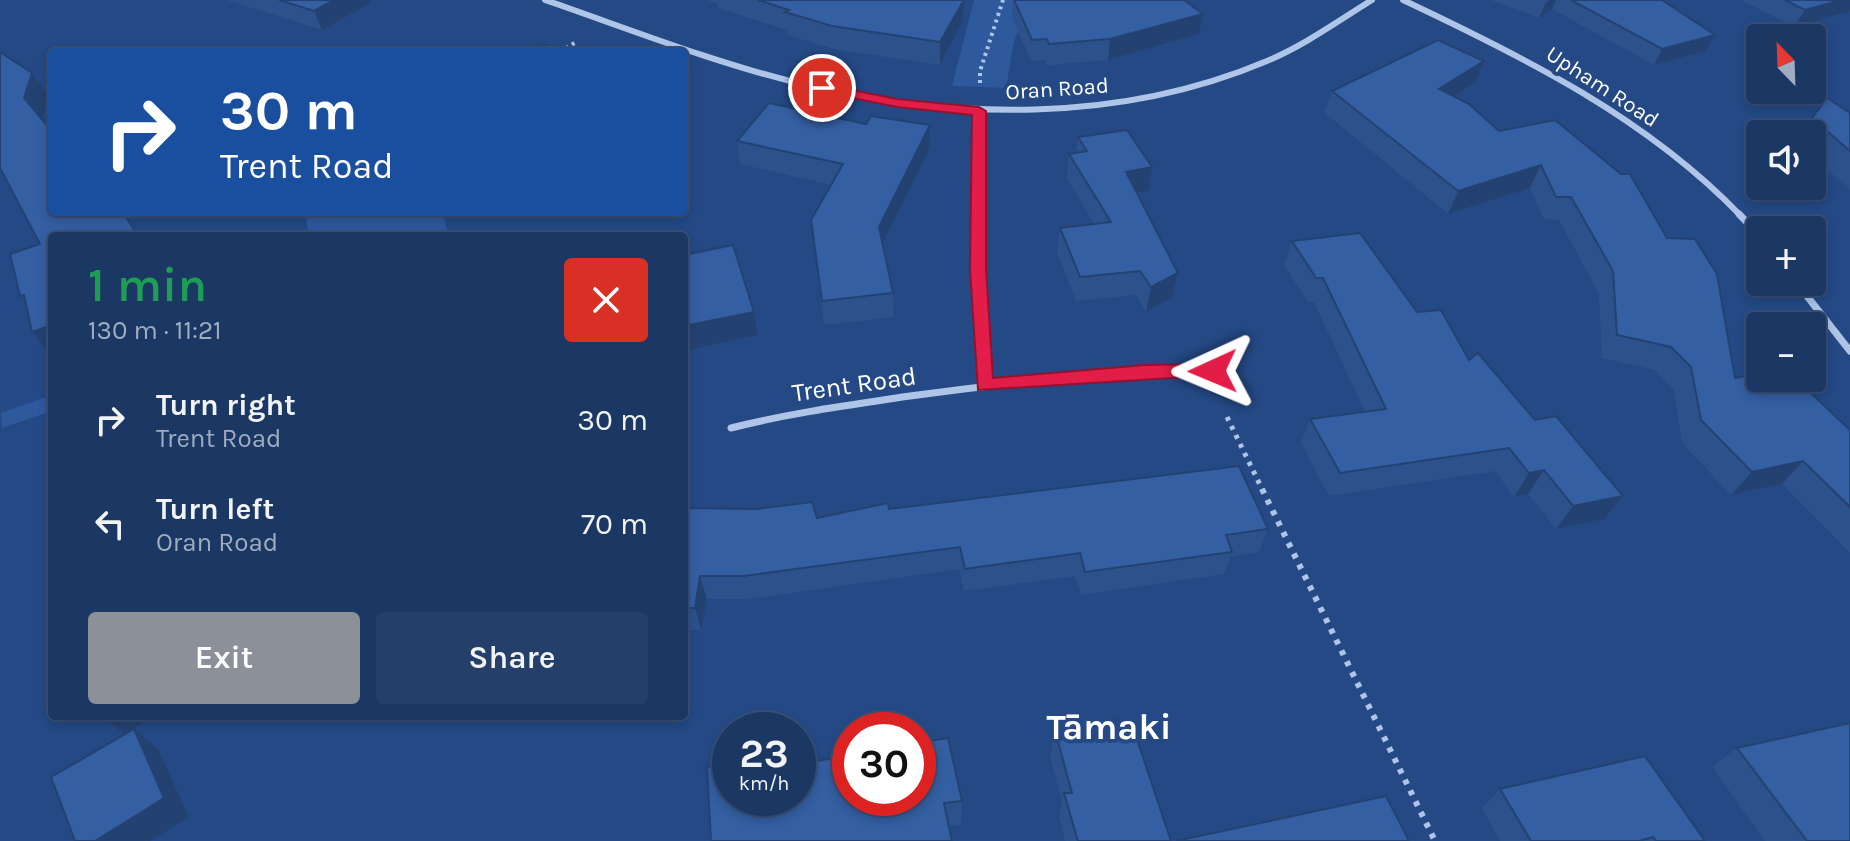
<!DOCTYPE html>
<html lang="en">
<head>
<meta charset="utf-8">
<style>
  :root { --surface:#1b3764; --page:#243f6a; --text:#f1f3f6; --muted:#a0acbf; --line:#395178; --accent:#8c9099 }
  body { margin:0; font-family:Karla,sans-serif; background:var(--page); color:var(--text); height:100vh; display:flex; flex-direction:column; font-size:30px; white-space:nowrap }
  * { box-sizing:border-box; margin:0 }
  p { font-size:26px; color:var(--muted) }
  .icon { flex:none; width:44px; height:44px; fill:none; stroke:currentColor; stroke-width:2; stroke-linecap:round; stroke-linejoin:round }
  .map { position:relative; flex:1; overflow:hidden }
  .details { position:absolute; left:48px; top:232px; width:640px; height:488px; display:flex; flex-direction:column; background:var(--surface); border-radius:8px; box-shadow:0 4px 12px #0003,0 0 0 2px var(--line) }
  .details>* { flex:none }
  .banner { position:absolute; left:48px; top:48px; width:640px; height:168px; border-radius:8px; box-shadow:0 4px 12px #0003,0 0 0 2px var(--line); background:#1a4fa0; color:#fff; overflow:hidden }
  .needle { width:52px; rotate:337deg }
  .controls { position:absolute; left:1746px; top:24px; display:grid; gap:16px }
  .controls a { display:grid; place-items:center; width:80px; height:80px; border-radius:8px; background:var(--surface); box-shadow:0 4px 12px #0003,0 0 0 2px var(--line); font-size:40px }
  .speed { position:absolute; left:712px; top:712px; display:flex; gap:16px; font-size:40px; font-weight:700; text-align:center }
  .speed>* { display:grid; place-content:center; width:104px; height:104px; border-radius:50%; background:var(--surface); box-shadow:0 4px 12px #0003,0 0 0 2px var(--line); line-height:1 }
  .speed small { font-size:20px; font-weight:400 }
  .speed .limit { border:12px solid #d22; background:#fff; color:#111 }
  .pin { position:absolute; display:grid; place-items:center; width:68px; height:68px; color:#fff; margin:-34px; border:4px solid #fff; border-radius:50%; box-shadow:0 2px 8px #0007 }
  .me { position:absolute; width:88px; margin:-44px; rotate:269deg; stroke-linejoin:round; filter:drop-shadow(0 0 6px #0008) }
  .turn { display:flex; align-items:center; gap:28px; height:168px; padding:0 40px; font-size:36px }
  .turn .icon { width:104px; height:104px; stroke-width:2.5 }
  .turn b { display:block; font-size:56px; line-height:68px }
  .round { display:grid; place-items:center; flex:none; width:84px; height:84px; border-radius:8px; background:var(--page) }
  .head { display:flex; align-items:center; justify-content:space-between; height:136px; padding:0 40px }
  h1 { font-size:48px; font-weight:600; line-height:60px; color:#1e9e55 }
  .primary-button { display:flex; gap:16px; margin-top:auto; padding:16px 40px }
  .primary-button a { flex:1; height:92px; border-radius:8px; background:var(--accent); color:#fff; font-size:32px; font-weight:600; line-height:92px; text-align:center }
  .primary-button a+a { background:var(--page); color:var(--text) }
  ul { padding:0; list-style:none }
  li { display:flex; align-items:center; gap:24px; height:104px; padding:0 40px }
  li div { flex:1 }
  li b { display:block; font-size:30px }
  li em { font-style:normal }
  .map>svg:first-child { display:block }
</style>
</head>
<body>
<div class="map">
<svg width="1850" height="841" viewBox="0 0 1850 841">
  <rect width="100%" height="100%" fill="#244985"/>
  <g fill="#2e599d">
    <path d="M 974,0 L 1033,0 L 1014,41 L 1006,88 L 952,86 Z"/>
    <path d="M 306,212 L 443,212 L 448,236 L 308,236 Z"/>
    <path d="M 52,395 L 52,411 L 2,428 L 1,413 Z"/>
  </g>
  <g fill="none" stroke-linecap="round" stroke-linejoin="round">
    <g stroke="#aec5e8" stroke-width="4" stroke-dasharray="3 4" stroke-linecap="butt">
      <path d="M 560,52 L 576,42"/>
      <path d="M 980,83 L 980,71 L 1003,0"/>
    </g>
    <path stroke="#aec5e8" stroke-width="5" stroke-dasharray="4 6" stroke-linecap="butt" d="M 1227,417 L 1263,491"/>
    <path stroke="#aec5e8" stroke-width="6" stroke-dasharray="5 7" stroke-linecap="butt" d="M 1262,489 L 1435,841"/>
    <g stroke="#aec5e8" stroke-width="6">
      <path d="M 545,0 C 629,29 712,62 798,83 C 953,120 1118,124 1267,61 C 1305,45 1338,21 1372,0"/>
      <path d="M 1403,0 C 1524,57 1647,118 1741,216"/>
      <path d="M 978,216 L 979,111"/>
    </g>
    <g stroke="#aec5e8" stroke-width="7">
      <path d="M 978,214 L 984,385"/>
      <path d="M 1739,214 L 1760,236"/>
      <path d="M 1796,282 L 1850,351"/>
      <path d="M 731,428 C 790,413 850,405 910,396 C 1011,382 1112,373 1213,371"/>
    </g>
  </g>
  <g fill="#2d528b">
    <path d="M 227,0 L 370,0 L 371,3 L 322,30 Z"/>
    <path d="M 706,0 L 964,0 L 963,21 L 940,65 L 833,49 L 788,35 L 787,30 L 718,8 L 717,3 Z"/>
    <path d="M 1013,0 L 1184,0 L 1199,34 L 1108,60 L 1047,65 L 1045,60 L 1031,61 L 1012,18 Z"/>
    <path d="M 1491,0 L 1662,0 L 1715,35 L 1706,51 L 1654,65 L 1552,9 L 1539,18 Z"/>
    <path d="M 1741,0 L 1850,0 L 1850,11 L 1794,27 Z"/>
    <path d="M 1475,83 L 1454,96 L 1499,131 L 1555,120 L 1735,378 L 1850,430 L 1850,553 L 1782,484 L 1731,495 L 1682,443 L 1674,390 L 1655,370 L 1602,358 L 1599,294 L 1559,220 L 1544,219 L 1530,188 L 1448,214 L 1325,113 L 1332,91 Z"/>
    <path d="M 1850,113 L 1850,190 L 1812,156 L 1812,134 L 1801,134 L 1812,118 Z"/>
    <path d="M 866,124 L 930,125 L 930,148 L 883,245 L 893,293 L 894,317 L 824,325 L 811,220 L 831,185 L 740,164 L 737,141 Z"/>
    <path d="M 1078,137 L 1148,191 L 1137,193 L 1178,273 L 1172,297 L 1146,312 L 1136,295 L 1076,301 L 1057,252 L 1060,228 L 1094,224 L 1067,178 L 1069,154 L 1076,153 Z"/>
    <path d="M 1292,241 L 1417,312 L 1469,360 L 1604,519 L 1556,529 L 1528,494 L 1514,497 L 1495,471 L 1329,496 L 1301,443 L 1310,419 L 1365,412 L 1314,302 L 1308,302 L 1284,265 Z"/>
    <path d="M 889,509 L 1268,529 L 1259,552 L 1231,556 L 1224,574 L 1081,595 L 1075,576 L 964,591 L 959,569 L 749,599 L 707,599 L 701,630 L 684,630 L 684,514 L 817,518 Z"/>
    <path d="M 1055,731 L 1171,841 L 1065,841 L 1059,817 L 1062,802 L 1050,756 Z"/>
    <path d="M 1737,748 L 1850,841 L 1765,841 L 1712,767 Z"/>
    <path d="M 799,750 L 801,763 L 962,801 L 961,825 L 711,841 Z"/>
    <path d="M 1500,789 L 1705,841 L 1500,841 L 1482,808 Z"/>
  </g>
  <g fill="#244271">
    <path d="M 334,0 L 370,0 L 371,3 L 322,30 L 314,11 Z"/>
    <path d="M 964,0 L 963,21 L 940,65 L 940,42 Z"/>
    <path d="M 1550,0 L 1556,0 L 1552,9 L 1539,18 L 1546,2 Z"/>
    <path d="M 1841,0 L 1850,0 L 1850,11 L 1794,27 L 1805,10 Z"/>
    <path d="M 1203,14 L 1199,34 L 1108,60 L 1110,39 Z"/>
    <path d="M 1715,35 L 1706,51 L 1654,65 L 1662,49 Z"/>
    <path d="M 1484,61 L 1475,83 L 1430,111 L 1439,89 Z"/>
    <path d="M 32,73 L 48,96 L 41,121 L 24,98 Z"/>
    <path d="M 930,125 L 930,148 L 880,250 L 879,227 Z"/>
    <path d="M 1541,165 L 1530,188 L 1448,214 L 1458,191 Z"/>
    <path d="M 1152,167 L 1148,191 L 1122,195 L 1126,172 Z"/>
    <path d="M 1178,273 L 1172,297 L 1146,312 L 1151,287 Z"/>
    <path d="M 754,312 L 757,335 L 684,351 L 684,326 Z"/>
    <path d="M 52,325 L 52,356 L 32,332 Z"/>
    <path d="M 1803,461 L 1782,484 L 1731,495 L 1752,472 Z"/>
    <path d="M 1544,470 L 1528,494 L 1514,497 L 1529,473 Z"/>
    <path d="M 1623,496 L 1604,519 L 1556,529 L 1573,506 Z"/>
    <path d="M 700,576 L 707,599 L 701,630 L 695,608 Z"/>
    <path d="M 102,716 L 155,716 L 124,734 Z"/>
    <path d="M 134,729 L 158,749 L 189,817 L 150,841 L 95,841 Z"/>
  </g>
  <g fill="#345fa2" stroke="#244271" stroke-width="2">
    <path d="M 279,0 L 334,0 L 314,11 Z"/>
    <path d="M 758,0 L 964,0 L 940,42 L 832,26 L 785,12 L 789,10 Z"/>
    <path d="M 1014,0 L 1184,0 L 1203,14 L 1110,39 L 1049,44 L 1047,39 L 1032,40 Z"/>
    <path d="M 1571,0 L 1662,0 L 1715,35 L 1662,49 Z"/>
    <path d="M 1785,0 L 1841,0 L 1805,10 Z"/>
    <path d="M 1438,40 L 1484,61 L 1439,89 L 1469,104 L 1499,131 L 1555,120 L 1621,174 L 1630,174 L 1667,238 L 1695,239 L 1717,274 L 1735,378 L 1760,373 L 1760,378 L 1795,378 L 1850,430 L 1850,507 L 1803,461 L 1752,472 L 1701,420 L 1691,367 L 1671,347 L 1617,335 L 1613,271 L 1571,197 L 1556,197 L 1541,165 L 1458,191 L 1332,91 Z"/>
    <path d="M 541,44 L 565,52 L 528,52 Z"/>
    <path d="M 0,52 L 32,73 L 24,98 L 52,131 L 52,212 L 123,212 L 138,236 L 52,236 L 52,325 L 32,332 L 24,295 L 20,296 L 10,254 L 40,244 L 0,168 Z"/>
    <path d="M 1827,98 L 1850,113 L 1850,151 L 1812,118 Z"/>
    <path d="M 769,103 L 866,124 L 871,116 L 930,125 L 879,227 L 893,293 L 822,301 L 811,220 L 843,164 L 737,141 Z"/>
    <path d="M 1127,130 L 1152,167 L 1126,172 L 1178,273 L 1151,287 L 1140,271 L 1080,277 L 1060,228 L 1111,222 L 1069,154 L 1087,151 L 1078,137 Z"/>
    <path d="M 1360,233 L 1417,312 L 1441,310 L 1469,360 L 1478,353 L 1535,420 L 1556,416 L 1623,496 L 1573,506 L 1544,470 L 1529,473 L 1509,448 L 1340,473 L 1310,419 L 1386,409 L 1323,278 L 1316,278 L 1292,241 Z"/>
    <path d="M 733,245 L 754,312 L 684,326 L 684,255 Z"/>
    <path d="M 1239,466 L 1268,529 L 1226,535 L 1232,552 L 1085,572 L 1080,553 L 965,569 L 960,547 L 744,576 L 700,576 L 695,608 L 684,608 L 684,514 L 685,508 L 756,509 L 812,502 L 817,518 L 888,503 L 889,509 Z"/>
    <path d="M 1130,718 L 1171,841 L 1078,841 L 1064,793 L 1072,793 L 1055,731 Z"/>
    <path d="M 1850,723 L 1850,841 L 1807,841 L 1737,748 Z"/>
    <path d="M 134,729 L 164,798 L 95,841 L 75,841 L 51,777 Z"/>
    <path d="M 948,738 L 962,801 L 944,803 L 952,841 L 711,841 L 707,767 L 730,762 L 730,798 L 798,798 L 798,750 L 800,764 L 850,755 L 850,798 L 918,798 L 918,743 Z"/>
    <path d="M 1645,756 L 1705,841 L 1656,841 L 1653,837 L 1639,841 L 1531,841 L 1500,789 Z"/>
    <path d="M 1386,796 L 1409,841 L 1176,841 Z"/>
  </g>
  <path fill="#e11d48" stroke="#92132f" stroke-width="2" d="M 822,84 L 897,99 L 979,107 L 986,111 L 986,269 L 993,378 L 1145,365 L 1213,364 L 1222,371 L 1219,375 L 978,390 L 970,269 L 972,115 L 897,107 L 817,91 L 817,85 Z"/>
  <g text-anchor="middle" stroke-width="8" stroke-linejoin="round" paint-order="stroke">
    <g font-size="22" fill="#fff" stroke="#244985">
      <text transform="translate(1603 86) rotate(33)" y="8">Upham Road</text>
      <text transform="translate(1057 88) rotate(-4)" y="8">Oran Road</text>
    </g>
    <g font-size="26" fill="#fff" stroke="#244985">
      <text transform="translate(854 384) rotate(-8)" y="9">Trent Road</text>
    </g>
    <g font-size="36" font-weight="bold" fill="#fff" stroke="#244985">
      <text x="1109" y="739">Tāmaki</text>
    </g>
  </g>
</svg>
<div class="controls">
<a><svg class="needle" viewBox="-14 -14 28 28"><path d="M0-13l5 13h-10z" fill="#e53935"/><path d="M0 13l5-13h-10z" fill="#a0acbf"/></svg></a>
<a><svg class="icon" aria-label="sound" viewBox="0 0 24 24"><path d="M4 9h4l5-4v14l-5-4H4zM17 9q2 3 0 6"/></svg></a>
<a>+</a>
<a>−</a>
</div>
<div class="speed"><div>23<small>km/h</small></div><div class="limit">30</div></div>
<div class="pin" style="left:822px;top:88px;background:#d93025"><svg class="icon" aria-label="arrive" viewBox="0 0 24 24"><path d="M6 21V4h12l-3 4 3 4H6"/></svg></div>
<svg class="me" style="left:1213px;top:371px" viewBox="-20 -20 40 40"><path d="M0-17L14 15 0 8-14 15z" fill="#e11d48" stroke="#fff" stroke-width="4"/></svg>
<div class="banner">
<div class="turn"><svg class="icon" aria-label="right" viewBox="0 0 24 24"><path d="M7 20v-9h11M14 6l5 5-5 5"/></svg><div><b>30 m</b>Trent Road</div></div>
</div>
<section class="details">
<div class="head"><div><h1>1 min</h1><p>130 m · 11:21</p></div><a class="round" style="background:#d93025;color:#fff"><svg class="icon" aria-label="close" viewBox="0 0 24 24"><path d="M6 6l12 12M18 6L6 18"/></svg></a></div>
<ul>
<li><svg class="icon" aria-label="right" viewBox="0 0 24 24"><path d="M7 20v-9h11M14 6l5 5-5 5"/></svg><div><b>Turn right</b><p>Trent Road</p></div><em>30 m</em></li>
<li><svg class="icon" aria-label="left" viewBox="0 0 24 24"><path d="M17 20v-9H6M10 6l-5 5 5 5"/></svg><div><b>Turn left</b><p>Oran Road</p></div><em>70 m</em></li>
</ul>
<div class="primary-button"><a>Exit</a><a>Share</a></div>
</section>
</div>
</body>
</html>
